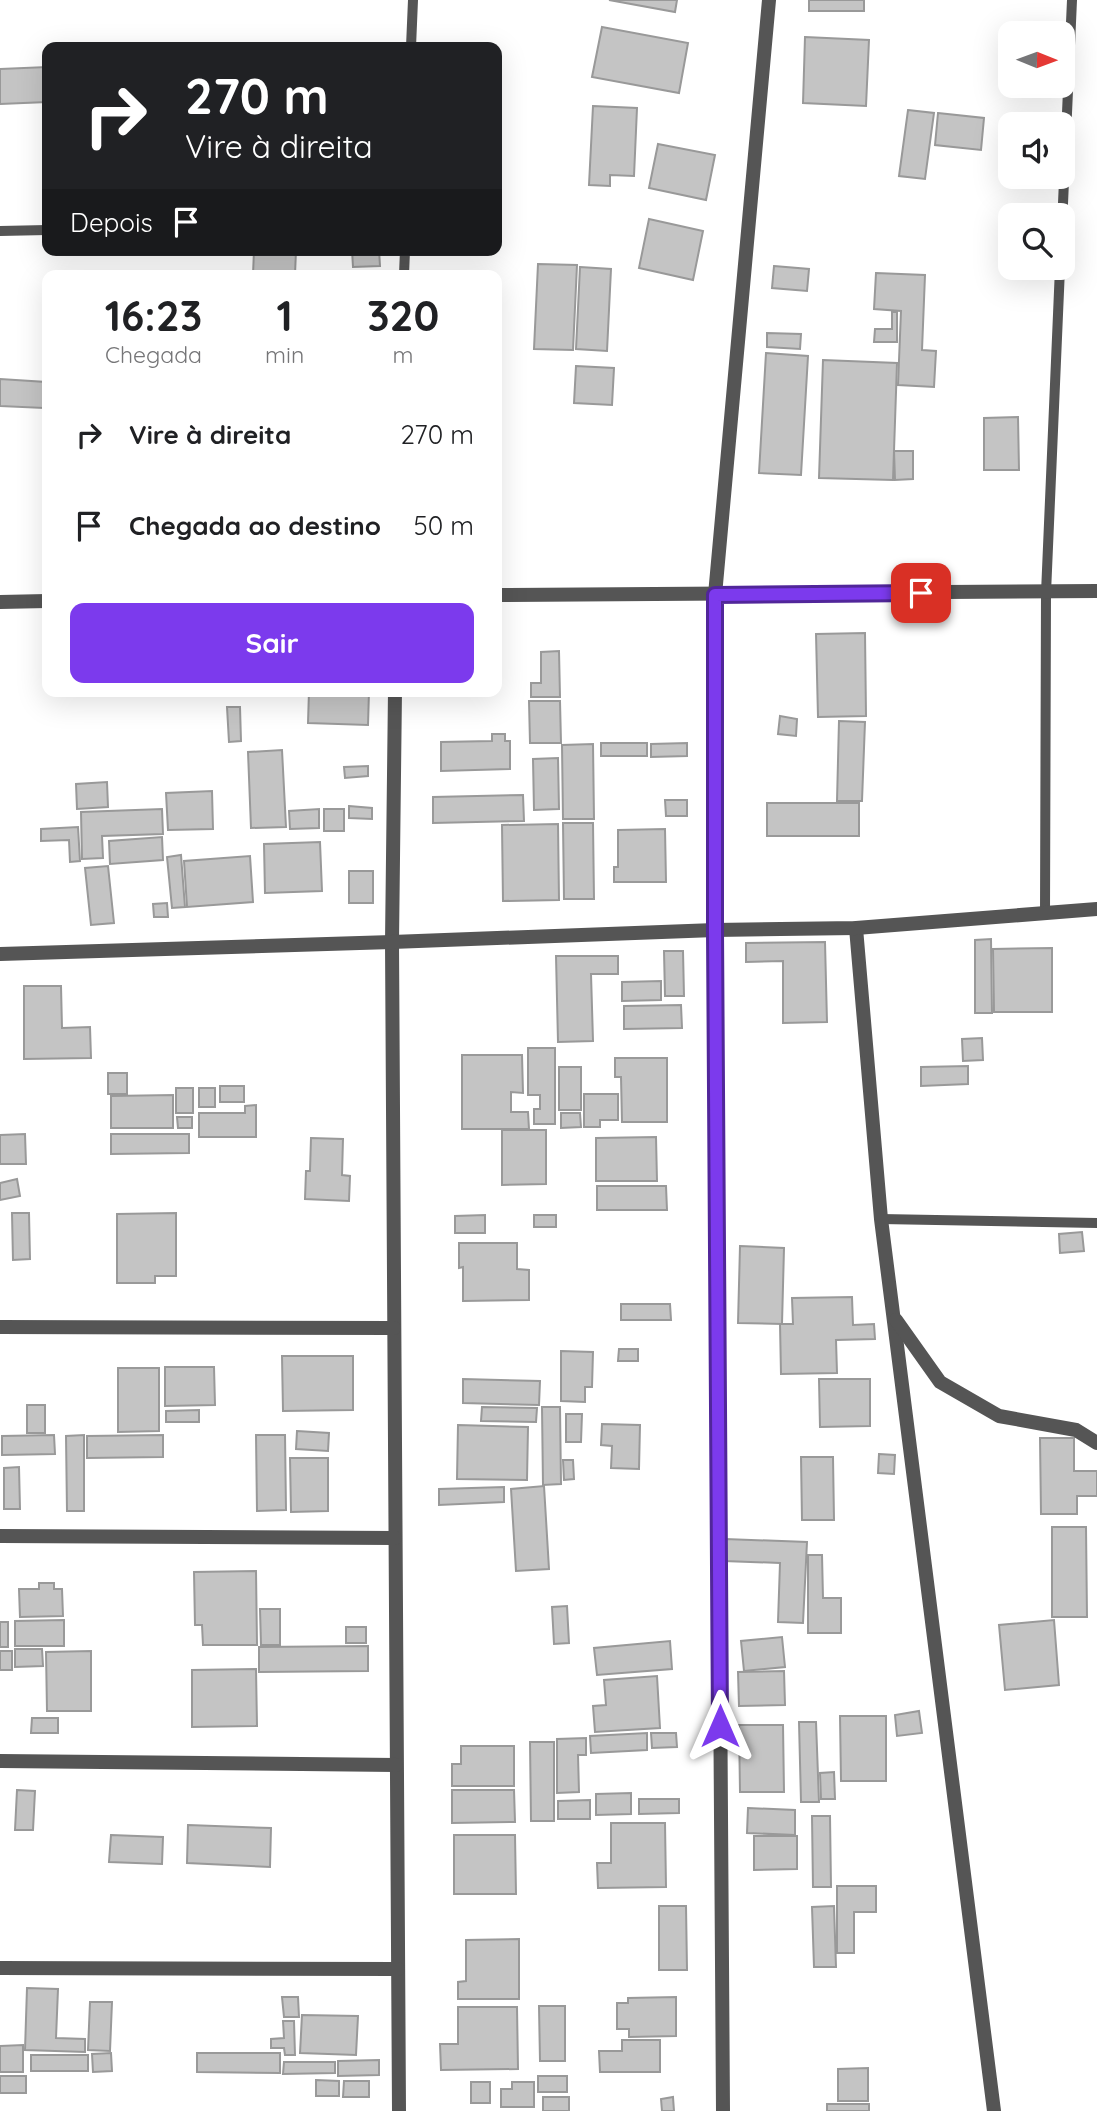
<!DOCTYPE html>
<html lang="pt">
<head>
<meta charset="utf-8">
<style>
  :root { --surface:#fff; --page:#f2f2f2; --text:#202124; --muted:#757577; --accent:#7c3aed }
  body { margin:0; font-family:Quicksand,sans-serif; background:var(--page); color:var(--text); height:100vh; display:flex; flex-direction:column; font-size:26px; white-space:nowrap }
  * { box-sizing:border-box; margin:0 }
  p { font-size:23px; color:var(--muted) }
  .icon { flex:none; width:38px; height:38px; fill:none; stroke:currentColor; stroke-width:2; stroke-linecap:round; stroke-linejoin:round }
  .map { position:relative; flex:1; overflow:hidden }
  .panel { position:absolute; left:42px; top:270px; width:460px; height:427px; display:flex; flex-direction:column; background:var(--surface); border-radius:14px; box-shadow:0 7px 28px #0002 }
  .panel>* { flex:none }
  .guide { position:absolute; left:42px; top:42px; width:460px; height:214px; border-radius:14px; box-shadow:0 7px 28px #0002; background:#202124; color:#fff; overflow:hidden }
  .needle { width:46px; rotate:91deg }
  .buttons { position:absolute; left:998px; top:21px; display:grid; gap:14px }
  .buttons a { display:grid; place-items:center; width:77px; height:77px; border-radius:14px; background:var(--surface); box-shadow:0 7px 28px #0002; font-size:35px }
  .pin { position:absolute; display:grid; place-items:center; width:60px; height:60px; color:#fff; margin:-30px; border-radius:14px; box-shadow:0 4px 10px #0006 }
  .me { position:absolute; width:77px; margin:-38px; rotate:0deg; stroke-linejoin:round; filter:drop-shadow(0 0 5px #0008) }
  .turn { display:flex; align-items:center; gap:24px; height:147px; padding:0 28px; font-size:32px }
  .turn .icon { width:91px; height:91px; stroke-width:2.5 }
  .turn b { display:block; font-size:49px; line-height:60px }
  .then { display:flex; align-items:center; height:66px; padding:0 28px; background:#0003; gap:14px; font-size:26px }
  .eta { display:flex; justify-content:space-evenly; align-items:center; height:119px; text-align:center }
  .eta b { font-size:42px; font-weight:700; line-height:49px }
  .button { display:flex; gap:14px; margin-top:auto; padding:14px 28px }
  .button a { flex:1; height:80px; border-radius:14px; background:var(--accent); color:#fff; font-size:28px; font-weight:700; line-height:80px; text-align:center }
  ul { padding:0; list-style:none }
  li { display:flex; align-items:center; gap:21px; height:91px; padding:0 28px }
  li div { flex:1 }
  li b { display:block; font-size:26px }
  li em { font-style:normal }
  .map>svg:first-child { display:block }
</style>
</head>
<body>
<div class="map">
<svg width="1097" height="2111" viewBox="0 0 1097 2111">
  <rect width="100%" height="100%" fill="#fff"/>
  <g fill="#c4c4c4" stroke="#999" stroke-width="2">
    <path d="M 609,0 L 677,0 L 675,12 Z"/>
    <rect x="809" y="0" width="55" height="11"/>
    <path d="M 602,27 L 688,43 L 679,93 L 592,77 Z"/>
    <path d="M 805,37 L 869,40 L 866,106 L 803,103 Z"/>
    <path d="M 47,67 L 47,102 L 0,104 L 0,69 Z"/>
    <path d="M 593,106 L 637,108 L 634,176 L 610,175 L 610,186 L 589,185 Z"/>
    <path d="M 908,110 L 934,113 L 925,179 L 899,176 Z"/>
    <path d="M 938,113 L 984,118 L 981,150 L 935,145 Z"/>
    <path d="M 658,144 L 715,155 L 706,200 L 649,188 Z"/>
    <path d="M 649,219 L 703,231 L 693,280 L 639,268 Z"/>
    <path d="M 254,250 L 296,250 L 295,275 L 253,275 Z"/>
    <path d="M 352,250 L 379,250 L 380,266 L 353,267 Z"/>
    <path d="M 538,264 L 577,265 L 573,350 L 534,349 Z"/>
    <path d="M 774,266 L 809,269 L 807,291 L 772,288 Z"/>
    <path d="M 580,267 L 611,269 L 607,351 L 576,349 Z"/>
    <path d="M 876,273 L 925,275 L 922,350 L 936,351 L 934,387 L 898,385 L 901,311 L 874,309 Z"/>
    <path d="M 892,312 L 897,312 L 897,342 L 874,342 L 875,329 L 892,329 Z"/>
    <path d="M 767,333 L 801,334 L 800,349 L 767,347 Z"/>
    <path d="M 766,353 L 808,356 L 801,475 L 759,473 Z"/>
    <path d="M 823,360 L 897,363 L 893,480 L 819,478 Z"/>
    <path d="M 576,366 L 614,368 L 612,405 L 574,403 Z"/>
    <path d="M 0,379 L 46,382 L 44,408 L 0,406 Z"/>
    <path d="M 1018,417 L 1019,470 L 984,470 L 984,418 Z"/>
    <path d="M 894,451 L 913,451 L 913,479 L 895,480 Z"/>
    <path d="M 865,633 L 866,716 L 818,717 L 816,634 Z"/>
    <path d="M 559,651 L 560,697 L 531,697 L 531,683 L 541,683 L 541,652 Z"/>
    <path d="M 309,691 L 369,691 L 368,725 L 308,723 Z"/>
    <path d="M 529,701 L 560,701 L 561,743 L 530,743 Z"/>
    <path d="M 227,707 L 240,707 L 241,741 L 229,742 Z"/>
    <path d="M 780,716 L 797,719 L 796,736 L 778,734 Z"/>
    <path d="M 839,721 L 865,722 L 862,801 L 837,801 Z"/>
    <path d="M 492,734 L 505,734 L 505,741 L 510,741 L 510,769 L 441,771 L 441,742 L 492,741 Z"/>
    <rect x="601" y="743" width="46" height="13"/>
    <path d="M 687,743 L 687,756 L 651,757 L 651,744 Z"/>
    <path d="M 593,744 L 594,819 L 563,819 L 562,745 Z"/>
    <path d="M 282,750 L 286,827 L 251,828 L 248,752 Z"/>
    <path d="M 558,758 L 559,809 L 534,810 L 533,759 Z"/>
    <path d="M 368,766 L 368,776 L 345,778 L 344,767 Z"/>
    <path d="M 107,782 L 108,807 L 77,809 L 76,784 Z"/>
    <path d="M 212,791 L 213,829 L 168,830 L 166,793 Z"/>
    <path d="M 523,795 L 524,821 L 433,823 L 433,797 Z"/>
    <path d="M 665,800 L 687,800 L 687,816 L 666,816 Z"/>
    <rect x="767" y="803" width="92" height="33"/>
    <path d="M 349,806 L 372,808 L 372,819 L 349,818 Z"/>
    <path d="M 162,809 L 163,834 L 102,836 L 103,858 L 82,859 L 81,812 Z"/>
    <path d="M 319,809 L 319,828 L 290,829 L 289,811 Z"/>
    <rect x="324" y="809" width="20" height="22"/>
    <path d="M 563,823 L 593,823 L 594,899 L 564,899 Z"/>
    <path d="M 558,824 L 559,900 L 503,901 L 502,825 Z"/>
    <path d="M 78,827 L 80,861 L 70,862 L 69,840 L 41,841 L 41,829 Z"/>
    <path d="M 665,829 L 666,882 L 614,882 L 614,867 L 618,867 L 618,830 Z"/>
    <path d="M 162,837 L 163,860 L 110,864 L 109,841 Z"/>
    <path d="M 320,842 L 322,891 L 265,893 L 264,844 Z"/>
    <path d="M 181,855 L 185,907 L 172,908 L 167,857 Z"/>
    <path d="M 250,856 L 253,902 L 187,907 L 184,861 Z"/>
    <path d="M 108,866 L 114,923 L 91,925 L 85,868 Z"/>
    <rect x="349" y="871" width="24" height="32"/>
    <path d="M 167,903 L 168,917 L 154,917 L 153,904 Z"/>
    <path d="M 991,939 L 992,1013 L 975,1013 L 975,940 Z"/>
    <path d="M 825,942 L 827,1022 L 783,1023 L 783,961 L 746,962 L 746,943 Z"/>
    <path d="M 1052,948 L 1052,1012 L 994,1012 L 993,949 Z"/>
    <path d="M 664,951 L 683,951 L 684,996 L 665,996 Z"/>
    <path d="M 556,956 L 618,956 L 618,974 L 591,974 L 593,1041 L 558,1042 Z"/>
    <path d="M 661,981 L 661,1000 L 622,1001 L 622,982 Z"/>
    <path d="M 24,986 L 61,986 L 62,1028 L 90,1027 L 91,1058 L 24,1059 Z"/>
    <path d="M 681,1005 L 682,1028 L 624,1029 L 624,1006 Z"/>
    <path d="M 982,1038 L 983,1060 L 963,1061 L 962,1039 Z"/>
    <path d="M 528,1048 L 555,1048 L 555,1124 L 534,1124 L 534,1109 L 540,1109 L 540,1095 L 528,1095 Z"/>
    <path d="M 462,1055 L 522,1055 L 523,1093 L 511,1092 L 511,1112 L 528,1112 L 529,1129 L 462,1129 Z"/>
    <path d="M 615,1058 L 667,1058 L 667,1122 L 622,1122 L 621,1077 L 615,1077 Z"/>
    <path d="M 968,1066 L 968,1084 L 921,1086 L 921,1067 Z"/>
    <rect x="559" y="1067" width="22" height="43"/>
    <rect x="108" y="1073" width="19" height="21"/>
    <rect x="220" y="1086" width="24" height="16"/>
    <rect x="176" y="1088" width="17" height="25"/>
    <rect x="199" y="1088" width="16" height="19"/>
    <path d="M 584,1094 L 618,1094 L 618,1120 L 600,1120 L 600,1127 L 584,1127 Z"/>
    <path d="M 173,1095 L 173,1128 L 111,1128 L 111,1096 Z"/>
    <path d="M 256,1105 L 256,1137 L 199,1137 L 199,1113 L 245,1113 L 245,1106 Z"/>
    <path d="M 561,1113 L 580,1113 L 581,1127 L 561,1128 Z"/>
    <path d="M 177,1117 L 192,1117 L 192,1128 L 178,1128 Z"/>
    <path d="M 502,1130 L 546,1130 L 546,1184 L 502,1185 Z"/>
    <path d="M 25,1134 L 26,1164 L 0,1164 L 0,1135 Z"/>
    <path d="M 111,1134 L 189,1134 L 189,1153 L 111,1154 Z"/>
    <path d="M 656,1137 L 657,1181 L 596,1181 L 596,1138 Z"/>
    <path d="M 311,1138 L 343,1139 L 342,1175 L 350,1176 L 349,1201 L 305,1199 L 306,1171 L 310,1171 Z"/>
    <path d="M 17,1179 L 20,1196 L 0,1200 L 0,1183 Z"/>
    <path d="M 597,1186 L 666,1186 L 667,1210 L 597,1210 Z"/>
    <path d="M 12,1213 L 29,1213 L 30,1259 L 13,1260 Z"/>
    <path d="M 176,1213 L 176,1276 L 155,1276 L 155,1283 L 117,1283 L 117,1214 Z"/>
    <path d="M 485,1215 L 485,1233 L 455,1233 L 455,1216 Z"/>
    <rect x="534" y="1215" width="22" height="12"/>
    <path d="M 1082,1232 L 1084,1251 L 1060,1253 L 1059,1234 Z"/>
    <path d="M 459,1243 L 517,1243 L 517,1269 L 529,1270 L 529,1300 L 463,1301 L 463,1267 L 459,1268 Z"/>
    <path d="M 740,1246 L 784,1248 L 782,1324 L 738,1323 Z"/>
    <path d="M 852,1297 L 853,1325 L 874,1324 L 875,1339 L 836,1340 L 837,1373 L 781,1374 L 780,1324 L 793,1324 L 792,1298 Z"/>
    <path d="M 621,1304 L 670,1304 L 671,1320 L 621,1320 Z"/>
    <path d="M 619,1349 L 638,1349 L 638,1361 L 618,1361 Z"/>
    <path d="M 561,1351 L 593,1352 L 592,1387 L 585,1387 L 585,1402 L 561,1401 Z"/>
    <path d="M 282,1356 L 353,1356 L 353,1410 L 283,1411 Z"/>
    <path d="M 165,1367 L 214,1367 L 215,1405 L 165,1406 Z"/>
    <path d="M 118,1368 L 159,1368 L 159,1431 L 118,1432 Z"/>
    <path d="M 463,1379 L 540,1381 L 539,1405 L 463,1403 Z"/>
    <path d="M 819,1379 L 870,1379 L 870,1426 L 820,1427 Z"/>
    <rect x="27" y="1405" width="18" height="28"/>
    <path d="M 482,1407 L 537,1408 L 536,1422 L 481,1421 Z"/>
    <path d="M 542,1407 L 560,1407 L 561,1484 L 543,1485 Z"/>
    <path d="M 199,1410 L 199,1422 L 166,1422 L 166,1411 Z"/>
    <path d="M 566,1414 L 582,1414 L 581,1442 L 566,1442 Z"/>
    <path d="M 602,1424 L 640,1425 L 639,1469 L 611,1468 L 612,1446 L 601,1445 Z"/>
    <path d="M 458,1425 L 528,1427 L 527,1480 L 457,1479 Z"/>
    <path d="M 297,1431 L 329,1433 L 328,1451 L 296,1449 Z"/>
    <path d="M 54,1435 L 55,1454 L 2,1455 L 2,1436 Z"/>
    <path d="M 84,1435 L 84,1511 L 67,1511 L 66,1436 Z"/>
    <path d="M 163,1435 L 163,1457 L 87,1458 L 87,1436 Z"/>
    <path d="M 256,1435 L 285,1435 L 286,1510 L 257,1511 Z"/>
    <path d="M 1040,1438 L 1074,1438 L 1074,1471 L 1097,1471 L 1097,1496 L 1077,1496 L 1077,1514 L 1041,1514 Z"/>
    <path d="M 879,1454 L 895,1455 L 894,1474 L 878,1473 Z"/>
    <path d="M 801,1457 L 833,1457 L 834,1520 L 802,1520 Z"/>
    <path d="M 290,1458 L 328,1458 L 328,1511 L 291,1512 Z"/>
    <path d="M 563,1460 L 573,1460 L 574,1479 L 564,1480 Z"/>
    <path d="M 19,1467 L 20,1509 L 4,1509 L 4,1468 Z"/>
    <path d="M 544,1486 L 549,1569 L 516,1571 L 511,1489 Z"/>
    <path d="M 504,1487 L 504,1502 L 439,1505 L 439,1489 Z"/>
    <path d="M 1052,1527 L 1086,1527 L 1087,1617 L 1052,1617 Z"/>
    <path d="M 725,1539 L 807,1542 L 803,1623 L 778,1622 L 780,1563 L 724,1561 Z"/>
    <path d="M 808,1555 L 822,1555 L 823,1598 L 841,1598 L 841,1633 L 808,1633 Z"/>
    <path d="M 256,1571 L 257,1645 L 203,1645 L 202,1625 L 195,1625 L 194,1572 Z"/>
    <path d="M 39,1583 L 54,1583 L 54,1589 L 62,1589 L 63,1616 L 20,1617 L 19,1589 L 39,1589 Z"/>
    <path d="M 567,1606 L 569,1643 L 554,1644 L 552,1607 Z"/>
    <path d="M 260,1609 L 280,1609 L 280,1645 L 261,1645 Z"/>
    <path d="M 64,1620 L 64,1646 L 15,1646 L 15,1621 Z"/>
    <path d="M 1054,1620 L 1059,1685 L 1005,1690 L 999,1625 Z"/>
    <rect x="0" y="1622" width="8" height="25"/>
    <rect x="346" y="1627" width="20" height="16"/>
    <path d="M 782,1637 L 785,1667 L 744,1671 L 741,1641 Z"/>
    <path d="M 670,1641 L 672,1669 L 597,1675 L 594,1648 Z"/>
    <path d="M 368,1646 L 368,1671 L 259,1672 L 259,1647 Z"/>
    <path d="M 15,1649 L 42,1649 L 43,1666 L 15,1667 Z"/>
    <rect x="0" y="1651" width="12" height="19"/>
    <path d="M 91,1651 L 91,1711 L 47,1711 L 46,1652 Z"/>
    <path d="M 256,1669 L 257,1726 L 192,1727 L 192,1670 Z"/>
    <path d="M 784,1671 L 785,1705 L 739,1706 L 738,1672 Z"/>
    <path d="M 657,1676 L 660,1728 L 595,1732 L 593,1706 L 606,1705 L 604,1680 Z"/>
    <path d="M 919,1711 L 922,1733 L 897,1736 L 895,1715 Z"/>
    <path d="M 840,1716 L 886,1716 L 886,1781 L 841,1781 Z"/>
    <path d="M 32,1718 L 58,1718 L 58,1733 L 31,1733 Z"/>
    <path d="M 799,1722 L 816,1722 L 819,1802 L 801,1802 Z"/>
    <path d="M 739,1725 L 783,1725 L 784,1792 L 740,1792 Z"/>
    <path d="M 647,1733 L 647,1750 L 591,1753 L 590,1736 Z"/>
    <path d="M 651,1733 L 676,1733 L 677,1747 L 652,1748 Z"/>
    <path d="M 586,1738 L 586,1755 L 578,1755 L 579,1792 L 557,1793 L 557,1739 Z"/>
    <path d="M 530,1742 L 554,1742 L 554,1821 L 531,1821 Z"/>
    <path d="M 461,1746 L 514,1746 L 514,1786 L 452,1786 L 452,1764 L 461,1764 Z"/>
    <path d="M 834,1772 L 835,1799 L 821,1799 L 820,1773 Z"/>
    <path d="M 17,1790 L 35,1791 L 33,1830 L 15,1830 Z"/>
    <path d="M 452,1790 L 514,1790 L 515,1822 L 452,1823 Z"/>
    <path d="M 631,1793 L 631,1814 L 596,1815 L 596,1794 Z"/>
    <path d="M 639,1799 L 679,1799 L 679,1813 L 639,1814 Z"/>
    <path d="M 590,1800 L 590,1819 L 558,1819 L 558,1801 Z"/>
    <path d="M 748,1808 L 795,1810 L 795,1835 L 747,1833 Z"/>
    <path d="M 812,1816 L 830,1816 L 831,1887 L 813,1887 Z"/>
    <path d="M 611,1823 L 665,1823 L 666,1887 L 598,1888 L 597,1863 L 611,1863 Z"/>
    <path d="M 188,1825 L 271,1828 L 270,1867 L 187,1863 Z"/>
    <path d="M 111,1835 L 163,1837 L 162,1864 L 109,1862 Z"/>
    <path d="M 454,1835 L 515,1835 L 516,1894 L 454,1894 Z"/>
    <path d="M 754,1836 L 797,1836 L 797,1869 L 754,1870 Z"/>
    <path d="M 837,1886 L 876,1886 L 876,1912 L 854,1912 L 854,1953 L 837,1953 Z"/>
    <path d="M 659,1906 L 686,1906 L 687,1970 L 659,1970 Z"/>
    <path d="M 834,1906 L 836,1967 L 814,1967 L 812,1907 Z"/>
    <path d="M 519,1939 L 519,1999 L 458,1999 L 458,1982 L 466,1981 L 466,1940 Z"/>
    <path d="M 27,1988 L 58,1989 L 56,2038 L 85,2039 L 85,2052 L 25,2050 Z"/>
    <path d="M 282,1997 L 298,1997 L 299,2017 L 284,2017 Z"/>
    <path d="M 676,1997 L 676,2036 L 629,2037 L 629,2029 L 617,2029 L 617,2003 L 628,2003 L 628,1998 Z"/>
    <path d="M 90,2002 L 112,2002 L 110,2051 L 88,2050 Z"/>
    <path d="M 539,2006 L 565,2006 L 565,2061 L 540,2061 Z"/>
    <path d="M 458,2007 L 517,2007 L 518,2069 L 441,2070 L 440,2044 L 458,2044 Z"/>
    <path d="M 302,2015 L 358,2016 L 356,2055 L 300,2053 Z"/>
    <path d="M 283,2021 L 294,2021 L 295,2055 L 285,2055 L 284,2048 L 271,2048 L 271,2039 L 284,2038 Z"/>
    <path d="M 622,2040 L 660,2040 L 660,2072 L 600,2072 L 599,2051 L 622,2051 Z"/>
    <path d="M 23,2045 L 23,2072 L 0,2072 L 0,2046 Z"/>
    <path d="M 111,2053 L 112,2071 L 93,2072 L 92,2054 Z"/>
    <path d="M 197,2053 L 280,2053 L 280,2073 L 197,2072 Z"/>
    <rect x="31" y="2055" width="57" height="16"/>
    <path d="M 379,2060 L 379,2075 L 338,2076 L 338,2061 Z"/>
    <path d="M 284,2062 L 335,2062 L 335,2073 L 283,2074 Z"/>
    <path d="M 868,2068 L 868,2101 L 838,2101 L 838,2069 Z"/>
    <rect x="0" y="2076" width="26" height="17"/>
    <rect x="538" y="2076" width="29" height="16"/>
    <path d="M 316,2080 L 339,2081 L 339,2096 L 316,2096 Z"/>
    <path d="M 344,2081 L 369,2081 L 369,2097 L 343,2097 Z"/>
    <rect x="471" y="2082" width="19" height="21"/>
    <path d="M 512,2082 L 534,2082 L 534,2107 L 501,2107 L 501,2089 L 512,2089 Z"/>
    <rect x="543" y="2097" width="26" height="14"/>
    <path d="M 673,2097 L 674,2111 L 662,2111 L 661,2099 Z"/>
    <rect x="827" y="2104" width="42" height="7"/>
  </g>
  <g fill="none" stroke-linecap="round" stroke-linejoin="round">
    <g stroke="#555" stroke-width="10">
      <path d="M 411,47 L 413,0"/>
      <path d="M 1062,226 L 1072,0"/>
      <path d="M 0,231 L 47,230"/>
      <path d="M 404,275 L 405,250"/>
      <path d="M 1045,913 L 1046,593 L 1060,268"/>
      <path d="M 881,1219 L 1097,1223"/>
    </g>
    <g stroke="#555" stroke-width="14">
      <path d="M 497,595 L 1097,591"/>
      <path d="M 0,602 L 47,601"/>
      <path d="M 395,691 L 392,942 L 399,2111"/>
      <path d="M 856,928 L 881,1219 L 994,2111"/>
      <path d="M 0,954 L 392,942 L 715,930 L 856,928 L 1097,909"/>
      <path d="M 896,1320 L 940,1382 L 999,1416 L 1076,1430 L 1097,1443"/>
      <path d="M 0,1327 L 394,1328"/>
      <path d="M 0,1536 L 395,1538"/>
      <path d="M 0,1761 L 396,1765"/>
      <path d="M 0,1968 L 398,1969"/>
      <path d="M 723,2111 L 715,930 L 715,595 L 769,0"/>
    </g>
  </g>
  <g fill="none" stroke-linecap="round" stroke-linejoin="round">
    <g stroke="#51269a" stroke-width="18">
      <path id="route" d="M 720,1726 L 715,930 L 715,595 L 921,593"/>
    </g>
    <use href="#route" stroke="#7c3aed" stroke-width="12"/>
  </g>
</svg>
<div class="buttons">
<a><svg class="needle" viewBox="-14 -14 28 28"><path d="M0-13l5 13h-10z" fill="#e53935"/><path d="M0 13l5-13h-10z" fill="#757577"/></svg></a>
<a><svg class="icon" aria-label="sound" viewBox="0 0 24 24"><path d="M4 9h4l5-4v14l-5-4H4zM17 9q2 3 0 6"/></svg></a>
<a><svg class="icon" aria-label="search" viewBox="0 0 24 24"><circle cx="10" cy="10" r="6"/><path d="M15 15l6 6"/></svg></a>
</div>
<div class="pin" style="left:921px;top:593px;background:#d93025"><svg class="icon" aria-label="arrive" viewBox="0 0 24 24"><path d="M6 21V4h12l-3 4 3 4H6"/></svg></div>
<svg class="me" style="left:720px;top:1726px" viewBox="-20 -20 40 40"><path d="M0-17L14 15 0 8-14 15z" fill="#7c3aed" stroke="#fff" stroke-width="4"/></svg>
<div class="guide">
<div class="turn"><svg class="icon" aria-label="right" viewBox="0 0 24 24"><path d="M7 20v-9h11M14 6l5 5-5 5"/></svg><div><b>270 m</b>Vire à direita</div></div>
<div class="then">Depois<svg class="icon" aria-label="arrive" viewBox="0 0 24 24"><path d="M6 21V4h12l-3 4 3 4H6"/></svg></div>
</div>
<section class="panel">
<div class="eta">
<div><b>16:23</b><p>Chegada</p></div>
<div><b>1</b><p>min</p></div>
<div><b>320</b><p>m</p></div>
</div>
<ul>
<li><svg class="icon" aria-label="right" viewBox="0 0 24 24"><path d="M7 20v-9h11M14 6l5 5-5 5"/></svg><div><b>Vire à direita</b></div><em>270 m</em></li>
<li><svg class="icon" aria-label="arrive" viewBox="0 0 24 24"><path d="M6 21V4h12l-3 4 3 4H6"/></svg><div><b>Chegada ao destino</b></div><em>50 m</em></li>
</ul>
<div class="button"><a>Sair</a></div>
</section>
</div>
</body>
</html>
